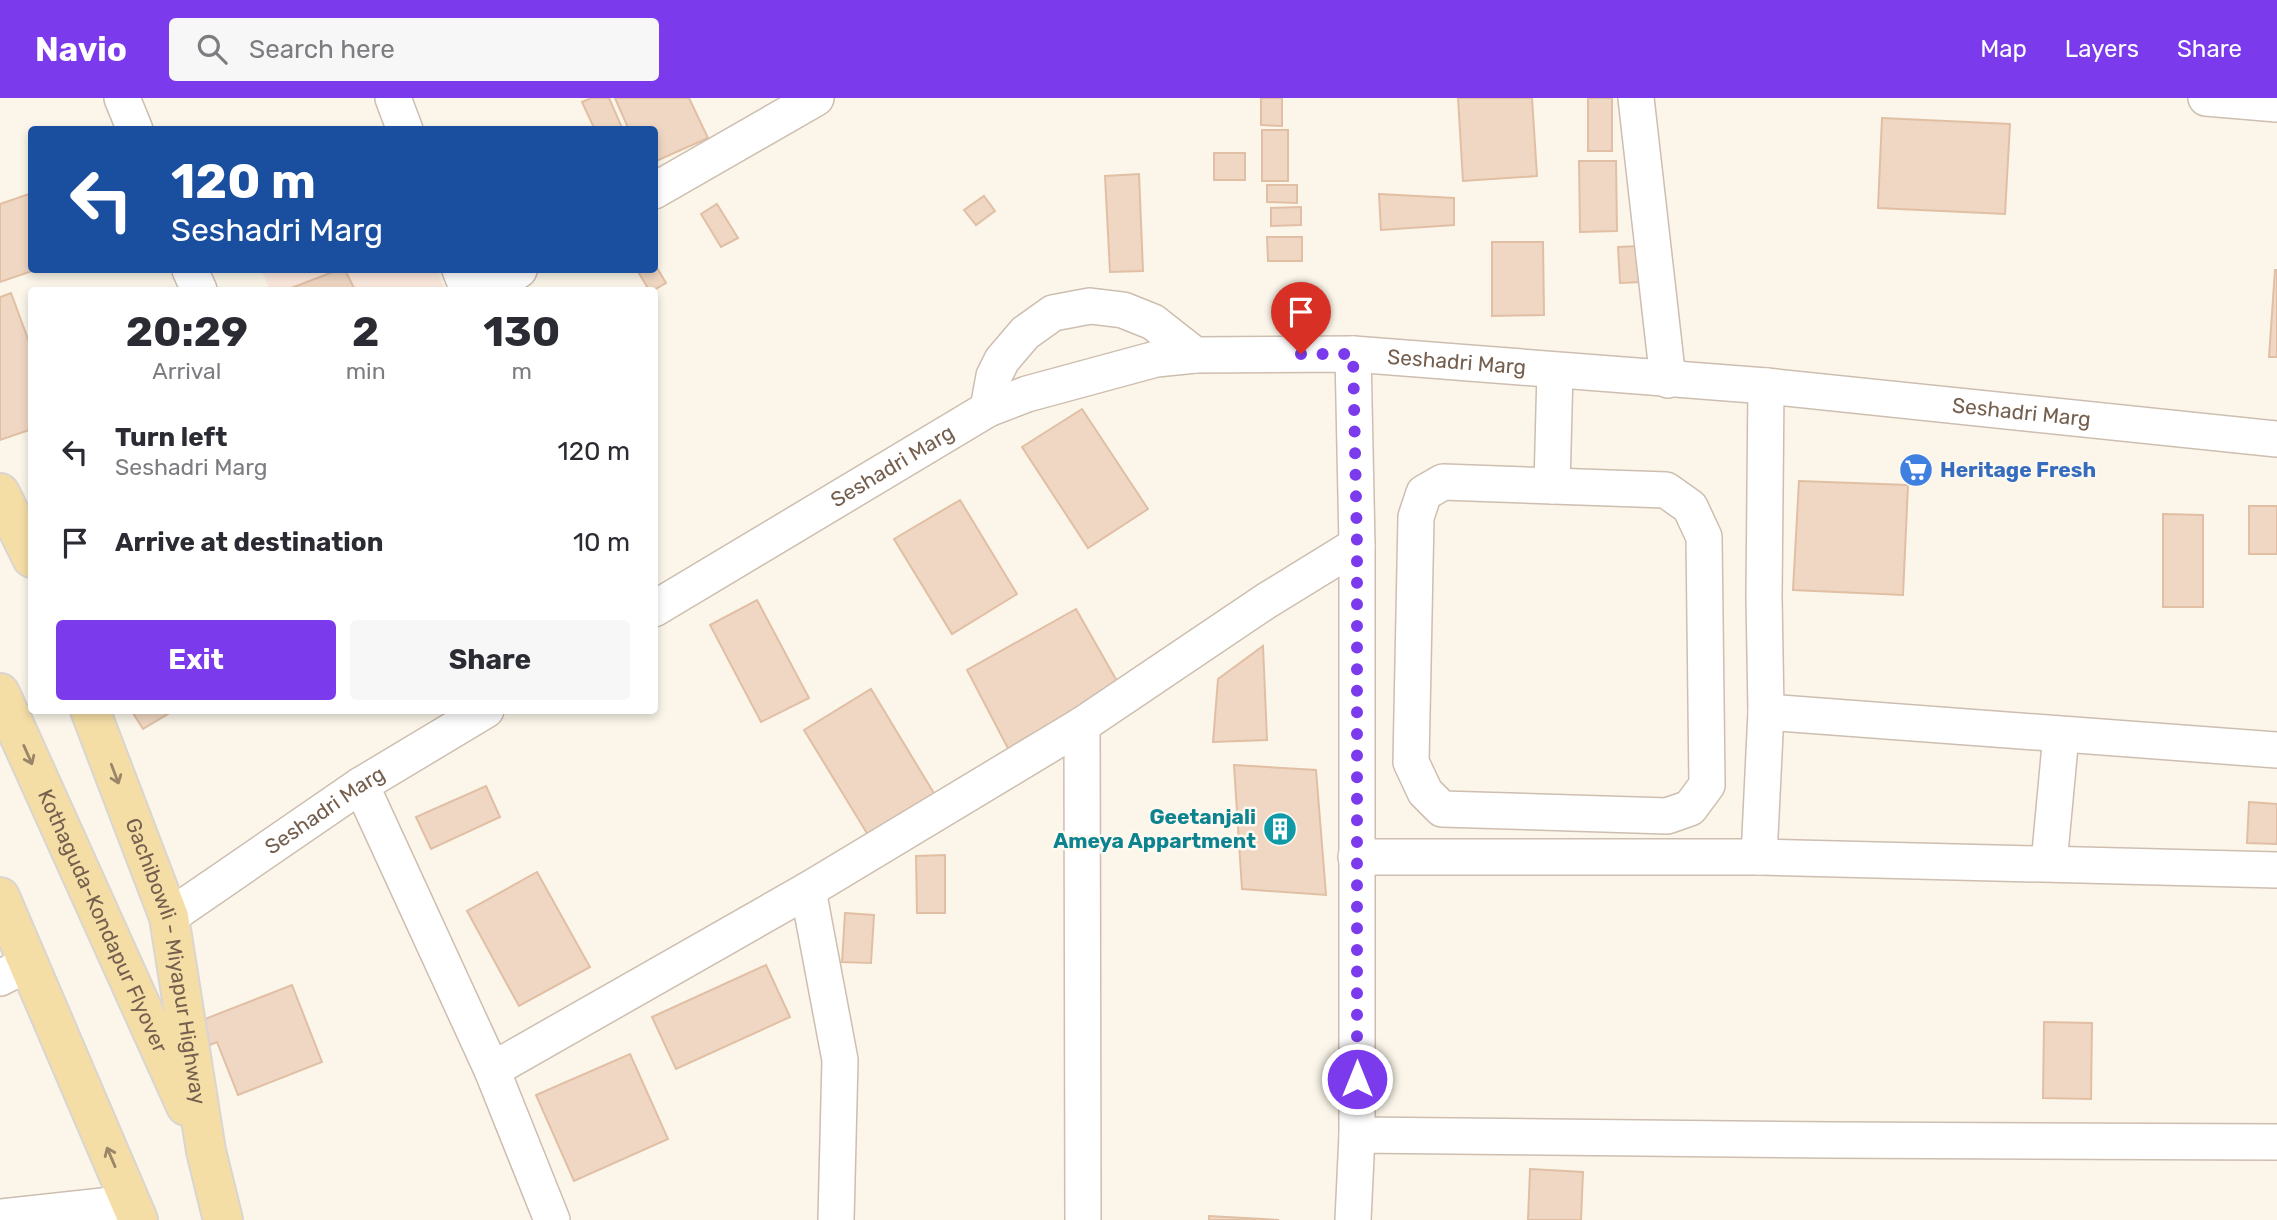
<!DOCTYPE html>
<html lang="en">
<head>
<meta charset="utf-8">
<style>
  :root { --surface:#fff; --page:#f7f7f7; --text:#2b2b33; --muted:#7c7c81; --accent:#7c3aed }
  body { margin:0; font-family:Rubik,sans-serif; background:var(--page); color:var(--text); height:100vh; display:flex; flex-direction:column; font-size:26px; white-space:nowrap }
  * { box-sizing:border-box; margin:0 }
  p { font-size:23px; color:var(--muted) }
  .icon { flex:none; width:38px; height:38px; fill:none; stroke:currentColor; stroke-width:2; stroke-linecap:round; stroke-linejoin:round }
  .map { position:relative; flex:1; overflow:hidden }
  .side { position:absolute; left:28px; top:189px; width:630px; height:427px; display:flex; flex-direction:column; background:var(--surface); border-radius:7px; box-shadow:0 4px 10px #0003 }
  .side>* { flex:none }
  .guide { position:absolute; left:28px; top:28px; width:630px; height:147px; border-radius:7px; box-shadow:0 4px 10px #0003; background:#1a4fa0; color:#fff; overflow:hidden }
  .pin { position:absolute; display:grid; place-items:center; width:60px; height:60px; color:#fff; margin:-72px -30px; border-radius:50% 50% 50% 0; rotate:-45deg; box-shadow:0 0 7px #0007 }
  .pin .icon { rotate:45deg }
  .me { position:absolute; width:77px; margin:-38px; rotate:0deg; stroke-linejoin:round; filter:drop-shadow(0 0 5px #0008) }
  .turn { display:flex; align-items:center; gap:24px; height:147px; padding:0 28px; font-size:32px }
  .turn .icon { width:91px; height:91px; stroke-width:2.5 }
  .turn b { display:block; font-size:49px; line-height:60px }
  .eta { display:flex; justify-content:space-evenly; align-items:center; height:119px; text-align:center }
  .eta b { font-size:42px; font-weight:700; line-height:49px }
  .button { display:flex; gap:14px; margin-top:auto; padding:14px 28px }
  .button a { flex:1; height:80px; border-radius:7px; background:var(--accent); color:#fff; font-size:28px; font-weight:700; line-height:80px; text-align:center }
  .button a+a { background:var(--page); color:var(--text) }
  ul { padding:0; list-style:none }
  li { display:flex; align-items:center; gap:21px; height:91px; padding:0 28px }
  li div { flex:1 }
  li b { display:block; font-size:26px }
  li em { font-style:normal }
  header { display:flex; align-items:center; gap:42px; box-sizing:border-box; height:98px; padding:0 35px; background:var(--accent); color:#fff }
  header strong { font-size:33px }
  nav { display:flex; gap:38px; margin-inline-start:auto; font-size:24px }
  .search { width:490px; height:63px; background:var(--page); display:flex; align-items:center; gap:18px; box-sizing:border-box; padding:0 24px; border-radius:7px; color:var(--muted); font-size:26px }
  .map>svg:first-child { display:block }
</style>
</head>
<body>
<header>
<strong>Navio</strong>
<div class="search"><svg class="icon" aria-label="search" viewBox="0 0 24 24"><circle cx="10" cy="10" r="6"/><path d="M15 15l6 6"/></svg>Search here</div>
<nav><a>Map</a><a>Layers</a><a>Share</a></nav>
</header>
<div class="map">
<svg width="2277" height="1122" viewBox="0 0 2277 1122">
  <rect width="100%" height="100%" fill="#fbf6e9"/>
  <path fill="#fbe9de" d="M 261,172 L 437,172 L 445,192 L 270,192 Z"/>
  <g fill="#efd7c3" stroke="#e1bfa4" stroke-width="2">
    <path d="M 591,0 L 609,0 L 623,32 L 595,32 L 582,4 Z"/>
    <path d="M 615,0 L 689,0 L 708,40 L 654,64 L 654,32 L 629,32 Z"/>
    <path d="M 1261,0 L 1282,0 L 1282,28 L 1261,27 Z"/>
    <path d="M 1458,0 L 1532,0 L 1537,78 L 1463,83 Z"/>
    <rect x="1588" y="0" width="24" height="53"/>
    <path d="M 1882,20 L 2010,26 L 2005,116 L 1878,110 Z"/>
    <rect x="1262" y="32" width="26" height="51"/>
    <rect x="1214" y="55" width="31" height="27"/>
    <path d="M 1579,63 L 1616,63 L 1617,133 L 1580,134 Z"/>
    <path d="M 1139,76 L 1143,173 L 1110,174 L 1105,78 Z"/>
    <path d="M 1267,87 L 1297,87 L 1297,105 L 1267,104 Z"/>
    <path d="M 32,95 L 32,172 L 35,172 L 0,184 L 0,106 Z"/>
    <path d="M 1379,96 L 1454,100 L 1454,127 L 1381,132 Z"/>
    <path d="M 984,98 L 995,113 L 976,127 L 964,112 Z"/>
    <path d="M 717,106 L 738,140 L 721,149 L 701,116 Z"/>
    <path d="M 1301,109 L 1301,127 L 1271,128 L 1271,110 Z"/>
    <path d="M 1267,139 L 1302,139 L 1302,163 L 1268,163 Z"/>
    <path d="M 1492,144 L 1543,144 L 1544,217 L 1492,218 Z"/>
    <path d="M 1640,148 L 1642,184 L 1620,185 L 1618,149 Z"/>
    <path d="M 654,165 L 666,185 L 654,192 L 649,192 L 637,172 L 654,172 Z"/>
    <path d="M 338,172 L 345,172 L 355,192 L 286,192 Z"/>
    <path d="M 2275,172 L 2277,172 L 2277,259 L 2269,259 Z"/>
    <path d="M 11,195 L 32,252 L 32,331 L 0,342 L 0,199 Z"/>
    <path d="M 1082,311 L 1148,411 L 1088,450 L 1022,349 Z"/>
    <path d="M 1799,383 L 1908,387 L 1903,497 L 1793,492 Z"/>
    <path d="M 960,402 L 1017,496 L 952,536 L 894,441 Z"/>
    <rect x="2249" y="408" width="28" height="48"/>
    <path d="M 2163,416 L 2203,417 L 2203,509 L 2163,509 Z"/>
    <path d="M 757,502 L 809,600 L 761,624 L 710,527 Z"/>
    <path d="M 1076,511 L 1122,592 L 1011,656 L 967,572 Z"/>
    <path d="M 1263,548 L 1267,642 L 1213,644 L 1218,581 Z"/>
    <path d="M 871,591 L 935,697 L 868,737 L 804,632 Z"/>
    <path d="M 131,612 L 170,612 L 171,614 L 143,631 Z"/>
    <path d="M 1234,667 L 1316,672 L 1326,797 L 1242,791 Z"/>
    <path d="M 486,688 L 500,719 L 431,751 L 416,719 Z"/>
    <path d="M 2249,704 L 2277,706 L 2277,746 L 2247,745 Z"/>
    <path d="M 945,757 L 945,815 L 917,815 L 916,758 Z"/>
    <path d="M 537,774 L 590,869 L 519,908 L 467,813 Z"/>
    <path d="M 845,815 L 874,817 L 871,865 L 842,864 Z"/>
    <path d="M 766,867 L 790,919 L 676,971 L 652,919 Z"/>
    <path d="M 292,887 L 322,964 L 238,997 L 217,944 L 210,947 L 200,923 Z"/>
    <path d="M 2044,924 L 2092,925 L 2091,1001 L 2043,1000 Z"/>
    <path d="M 630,956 L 668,1041 L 574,1083 L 536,997 Z"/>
    <path d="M 1530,1071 L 1583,1074 L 1581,1122 L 1528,1122 Z"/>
    <path d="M 1209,1118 L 1279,1122 L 1209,1122 Z"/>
  </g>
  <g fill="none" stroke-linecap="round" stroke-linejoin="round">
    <g stroke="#cdbeb0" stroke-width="38">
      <g id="street">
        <path d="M 122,0 L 135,32"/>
        <path d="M 393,0 L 405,32"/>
        <path d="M 1636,0 L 1668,282"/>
        <path d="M 2206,0 L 2277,6"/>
        <path d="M 654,93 L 816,0"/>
        <path d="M 190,172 L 199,192"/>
        <path d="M 460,172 L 468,192"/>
        <path d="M 482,192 L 519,172"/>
        <path d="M 1353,256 L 1357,447"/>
        <path d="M 988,311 L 994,278 L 1002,262 L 1025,235 L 1053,215 L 1090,208 L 1123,212 L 1153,224 L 1195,257"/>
        <path d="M 1443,384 L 1666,392 L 1690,409 L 1704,439 L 1707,687 L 1690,710 L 1667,718 L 1442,711 L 1425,694 L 1411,664 L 1416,419 L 1424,395 Z"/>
        <path d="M 1552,388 L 1555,273"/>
        <path id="s1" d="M 654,511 L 988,311 L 1027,296 L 1156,261 L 1195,257 L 1353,256 L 1766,288 L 2277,341"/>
        <path d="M 1766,614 L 2277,652"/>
        <path d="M 1082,627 L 1083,1122"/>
        <path d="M 361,687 L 492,972 L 552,1122"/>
        <path d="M 1356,759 L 1759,759 L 2277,772"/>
        <path d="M 1759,759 L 1766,614 L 1764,499 L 1766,288"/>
        <path d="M 2049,765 L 2061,637"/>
        <path d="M 808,792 L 840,962 L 836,1122"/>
        <path id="s2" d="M 169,819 L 361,687 L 486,612"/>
        <path d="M 0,880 L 29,865"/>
        <path d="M 492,972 L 808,792 L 1082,627 L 1266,503 L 1357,447 L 1357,1037 L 1353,1122"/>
        <path d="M 1357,1037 L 1830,1042 L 2277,1044"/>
        <path d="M 0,1119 L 130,1105"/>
      </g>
    </g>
    <g stroke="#dbd5d1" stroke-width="42">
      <g id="primary">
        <path d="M 0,395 L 32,460"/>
        <path id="s3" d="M 0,595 L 186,1008"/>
        <path id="s4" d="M 90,612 L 169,819 L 206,1053 L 223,1122"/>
        <path d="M 0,799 L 138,1122"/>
      </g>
    </g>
    <use href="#street" stroke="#fff" stroke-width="35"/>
    <use href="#primary" stroke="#f5dea6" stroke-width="38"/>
  </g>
  <defs><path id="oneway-shaft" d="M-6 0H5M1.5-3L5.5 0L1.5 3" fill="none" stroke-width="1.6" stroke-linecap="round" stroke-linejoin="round" transform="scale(1.75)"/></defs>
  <g stroke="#9b8568">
    <use href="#oneway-shaft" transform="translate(28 657) rotate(66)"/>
    <use href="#oneway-shaft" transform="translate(115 676) rotate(69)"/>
    <use href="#oneway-shaft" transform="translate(111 1059) rotate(-113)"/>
  </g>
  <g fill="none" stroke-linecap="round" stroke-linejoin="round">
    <path stroke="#7c3aed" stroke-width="12" stroke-dasharray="0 21.6" d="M 1301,256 L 1353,256 L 1357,447 L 1357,981"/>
  </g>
  <defs>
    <g id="supermarket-disc" transform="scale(1.75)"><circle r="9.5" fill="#3f7fe0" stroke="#fef9f0"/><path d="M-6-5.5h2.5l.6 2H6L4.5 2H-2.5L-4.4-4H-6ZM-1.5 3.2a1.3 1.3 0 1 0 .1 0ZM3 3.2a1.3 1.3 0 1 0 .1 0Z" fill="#fff"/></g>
    <g id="building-disc" transform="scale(1.75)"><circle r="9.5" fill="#0f9aa8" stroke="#fef9f0"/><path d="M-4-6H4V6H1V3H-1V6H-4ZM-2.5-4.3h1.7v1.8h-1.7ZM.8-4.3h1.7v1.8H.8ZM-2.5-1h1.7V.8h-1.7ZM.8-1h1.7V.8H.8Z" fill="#fff"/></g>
  </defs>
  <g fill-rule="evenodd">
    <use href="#supermarket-disc" x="1916" y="372"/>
    <use href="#building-disc" x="1280" y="731"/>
  </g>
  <g text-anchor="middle" stroke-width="5" stroke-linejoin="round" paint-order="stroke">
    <g font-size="21" fill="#755f4e" stroke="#fef9f0">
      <text dy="7" stroke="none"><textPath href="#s1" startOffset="866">Seshadri Marg</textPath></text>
      <text dy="7" stroke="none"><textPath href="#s1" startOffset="1433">Seshadri Marg</textPath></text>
      <text dy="7" stroke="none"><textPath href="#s1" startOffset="278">Seshadri Marg</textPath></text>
      <text dy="7" stroke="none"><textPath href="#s2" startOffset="189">Seshadri Marg</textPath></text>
      <text dy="7" stroke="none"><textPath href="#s3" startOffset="250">Kothaguda-Kondapur Flyover</textPath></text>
      <text dy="7" stroke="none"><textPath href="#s4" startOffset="264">Gachibowli - Miyapur Highway</textPath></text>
    </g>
    <g font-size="21" font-weight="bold" fill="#366cbe" stroke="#fef9f0" text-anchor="start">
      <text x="1940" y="379">Heritage Fresh</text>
    </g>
    <g font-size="21" font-weight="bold" fill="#0d838f" stroke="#fef9f0" text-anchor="end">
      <text x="1256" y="726">Geetanjali<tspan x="1256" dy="24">Ameya Appartment</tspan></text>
    </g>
  </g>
</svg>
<div class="pin" style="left:1301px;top:256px;background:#d93025"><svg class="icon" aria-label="arrive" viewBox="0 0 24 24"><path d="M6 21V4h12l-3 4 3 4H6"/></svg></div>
<svg class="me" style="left:1357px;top:981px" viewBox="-20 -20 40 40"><circle r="17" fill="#7c3aed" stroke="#fff" stroke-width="3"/><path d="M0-11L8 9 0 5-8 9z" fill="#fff"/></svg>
<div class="guide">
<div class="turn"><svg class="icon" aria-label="left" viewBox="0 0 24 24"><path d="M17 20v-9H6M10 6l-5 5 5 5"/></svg><div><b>120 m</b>Seshadri Marg</div></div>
</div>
<section class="side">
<div class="eta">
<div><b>20:29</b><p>Arrival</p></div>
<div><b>2</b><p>min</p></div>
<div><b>130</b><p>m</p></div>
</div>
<ul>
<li><svg class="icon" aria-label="left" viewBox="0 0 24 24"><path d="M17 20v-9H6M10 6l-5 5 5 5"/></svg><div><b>Turn left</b><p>Seshadri Marg</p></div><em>120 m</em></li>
<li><svg class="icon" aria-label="arrive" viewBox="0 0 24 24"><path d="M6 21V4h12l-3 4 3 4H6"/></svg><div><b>Arrive at destination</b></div><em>10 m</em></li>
</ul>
<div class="button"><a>Exit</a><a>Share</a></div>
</section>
</div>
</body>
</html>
